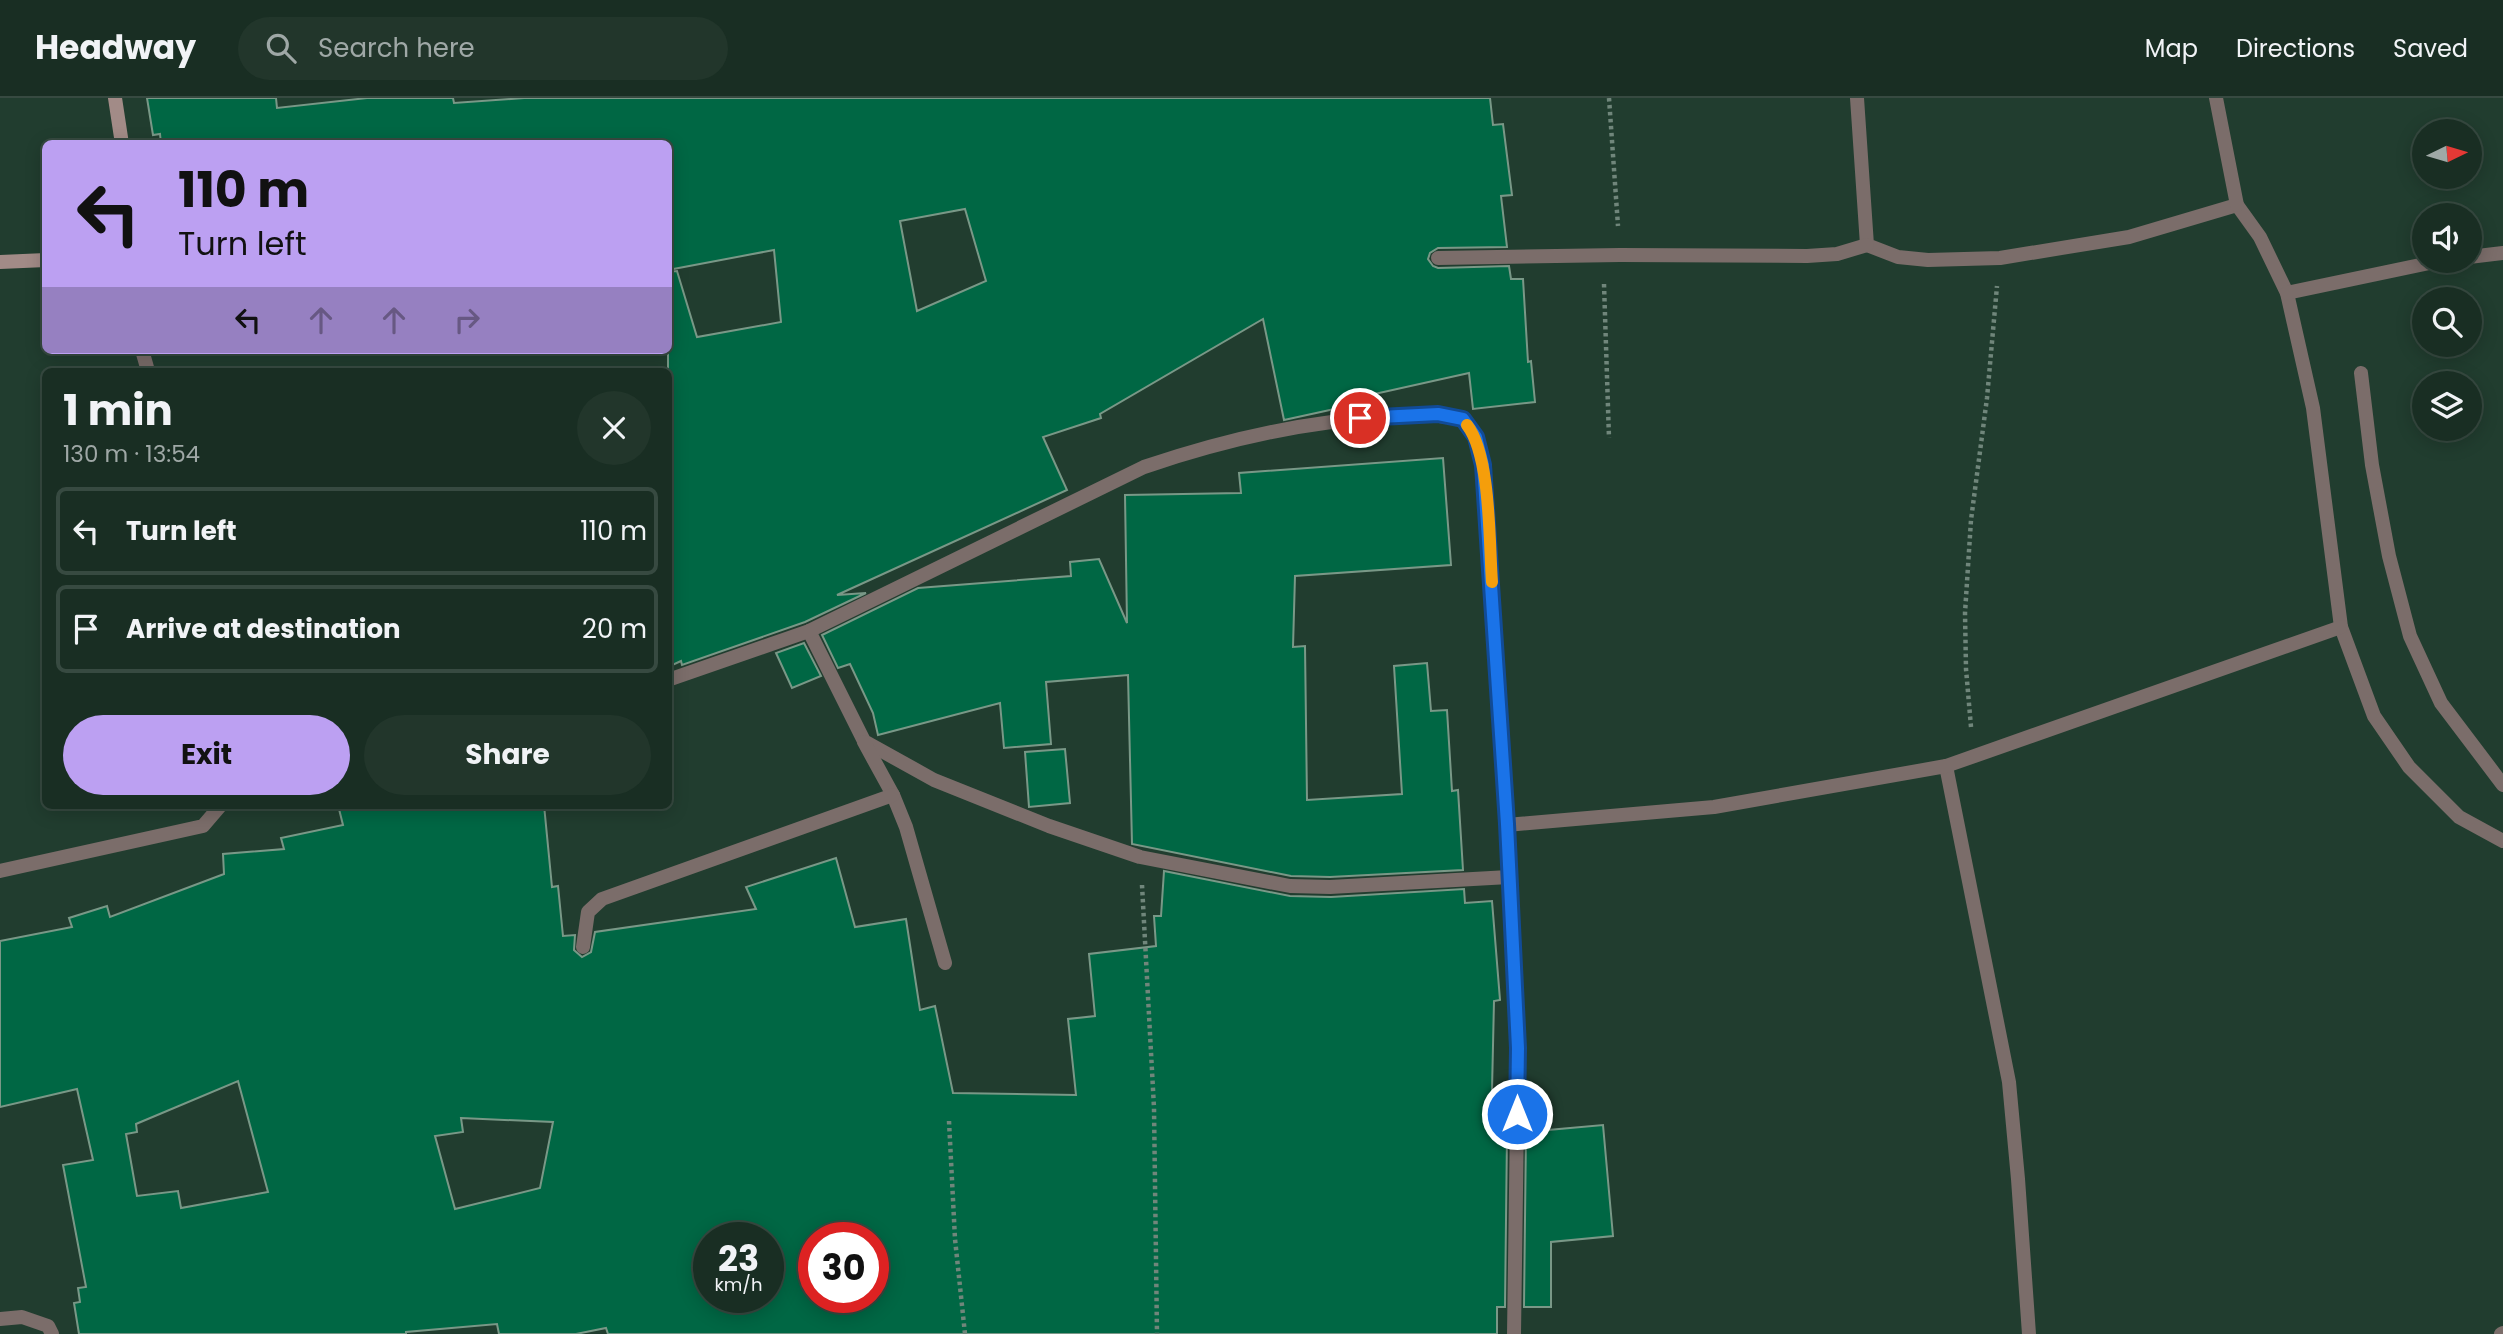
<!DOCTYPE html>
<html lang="en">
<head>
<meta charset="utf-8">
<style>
  :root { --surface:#192e23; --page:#22362b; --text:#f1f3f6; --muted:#9fa8a6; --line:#374a41; --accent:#bca0f2 }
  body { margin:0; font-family:Poppins,sans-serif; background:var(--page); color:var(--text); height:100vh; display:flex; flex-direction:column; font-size:26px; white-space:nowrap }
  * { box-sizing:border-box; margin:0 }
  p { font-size:23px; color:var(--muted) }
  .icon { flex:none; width:38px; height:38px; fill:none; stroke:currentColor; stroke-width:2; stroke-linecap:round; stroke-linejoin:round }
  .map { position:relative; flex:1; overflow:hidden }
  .sheet { position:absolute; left:42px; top:270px; width:630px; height:441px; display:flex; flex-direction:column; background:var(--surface); border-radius:10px; box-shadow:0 4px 18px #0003,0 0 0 2px var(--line) }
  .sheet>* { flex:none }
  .hud { position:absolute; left:42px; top:42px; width:630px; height:214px; border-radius:10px; box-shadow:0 4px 18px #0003,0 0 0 2px var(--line); background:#bca0f2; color:#111; overflow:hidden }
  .needle { width:46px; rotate:85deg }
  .tools { position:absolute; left:2412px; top:21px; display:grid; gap:14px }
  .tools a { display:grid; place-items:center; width:70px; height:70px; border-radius:50%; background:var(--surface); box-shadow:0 4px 18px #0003,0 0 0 2px var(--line); font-size:35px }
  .speed { position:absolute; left:693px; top:1124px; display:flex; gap:14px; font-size:35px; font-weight:700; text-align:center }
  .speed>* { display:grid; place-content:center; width:91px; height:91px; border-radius:50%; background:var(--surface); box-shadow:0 4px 18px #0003,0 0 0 2px var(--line); line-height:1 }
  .speed small { font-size:18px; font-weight:400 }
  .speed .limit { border:10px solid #d22; background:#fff; color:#111 }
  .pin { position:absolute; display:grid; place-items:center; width:60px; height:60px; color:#fff; margin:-30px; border:4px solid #fff; border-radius:50%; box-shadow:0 2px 7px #0007 }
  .me { position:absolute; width:77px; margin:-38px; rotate:0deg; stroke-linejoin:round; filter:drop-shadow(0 0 5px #0008) }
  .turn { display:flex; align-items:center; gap:24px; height:147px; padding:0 21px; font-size:32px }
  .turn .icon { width:91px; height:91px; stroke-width:2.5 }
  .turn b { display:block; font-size:49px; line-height:60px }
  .lanes { display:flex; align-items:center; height:66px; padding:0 21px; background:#0003; justify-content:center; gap:35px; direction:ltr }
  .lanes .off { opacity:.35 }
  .round { display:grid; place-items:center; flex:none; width:74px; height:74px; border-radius:37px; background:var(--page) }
  .head { display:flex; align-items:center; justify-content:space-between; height:119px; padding:0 21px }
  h1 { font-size:42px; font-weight:700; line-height:52px }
  .action { display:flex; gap:14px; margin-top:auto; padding:14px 21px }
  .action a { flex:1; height:80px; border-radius:42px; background:var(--accent); color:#111; font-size:28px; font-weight:700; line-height:80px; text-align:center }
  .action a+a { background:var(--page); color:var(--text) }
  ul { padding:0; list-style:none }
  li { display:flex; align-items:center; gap:21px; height:88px; margin:0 14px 10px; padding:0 7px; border:4px solid var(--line); border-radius:10px }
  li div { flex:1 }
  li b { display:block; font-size:26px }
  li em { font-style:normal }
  header { display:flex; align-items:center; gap:42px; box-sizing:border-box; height:98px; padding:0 35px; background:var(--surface); border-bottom:2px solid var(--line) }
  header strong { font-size:33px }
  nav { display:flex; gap:38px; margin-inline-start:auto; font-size:24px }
  .search { width:490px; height:63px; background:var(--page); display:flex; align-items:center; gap:18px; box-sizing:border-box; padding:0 24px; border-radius:38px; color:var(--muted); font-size:26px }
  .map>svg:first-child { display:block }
</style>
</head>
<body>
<header>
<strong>Headway</strong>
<div class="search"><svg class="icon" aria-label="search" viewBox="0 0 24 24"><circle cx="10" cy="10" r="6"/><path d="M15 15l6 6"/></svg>Search here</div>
<nav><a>Map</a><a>Directions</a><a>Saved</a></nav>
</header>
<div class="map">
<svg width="2503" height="1236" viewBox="0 0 2503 1236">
  <rect width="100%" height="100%" fill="#213d2f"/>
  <g fill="#006744" stroke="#799887" stroke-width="2" fill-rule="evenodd">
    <path d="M 147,0 L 276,0 L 277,10 L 367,0 L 453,0 L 454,5 L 524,0 L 1490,0 L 1493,27 L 1503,26 L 1512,97 L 1501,98 L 1507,149 L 1438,150 L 1430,155 L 1428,161 L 1433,168 L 1438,170 L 1509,168 L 1511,181 L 1523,181 L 1528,264 L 1531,263 L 1535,304 L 1473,311 L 1469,275 L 1361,299 L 1362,305 L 1284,322 L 1263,221 L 1100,316 L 1101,320 L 1043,339 L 1067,392 L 837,497 L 866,495 L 805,524 L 682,567 L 681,563 L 668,569 L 668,174 L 677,173 L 697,239 L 781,224 L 774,152 L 668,172 L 668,46 L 161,46 L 160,36 L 153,37 ZM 965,111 L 986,183 L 917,213 L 900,123 Z"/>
    <path d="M 1443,360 L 1451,467 L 1295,478 L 1293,549 L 1305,548 L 1307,702 L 1402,696 L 1394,568 L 1427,565 L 1431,613 L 1447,612 L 1452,693 L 1458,692 L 1463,772 L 1330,779 L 1291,778 L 1132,746 L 1128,577 L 1046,584 L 1051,646 L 1004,650 L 1000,605 L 878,637 L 873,615 L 850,566 L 838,570 L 822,537 L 918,490 L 1071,478 L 1070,464 L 1099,461 L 1127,525 L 1125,397 L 1241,395 L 1239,375 Z"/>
    <path d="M 804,545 L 821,578 L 792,590 L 776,555 Z"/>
    <path d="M 1065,651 L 1070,705 L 1029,709 L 1025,654 Z"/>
    <path d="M 338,707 L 544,707 L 552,789 L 558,788 L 563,838 L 575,837 L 574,852 L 582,859 L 591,854 L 595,834 L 756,811 L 746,789 L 836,760 L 855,829 L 906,821 L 920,912 L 935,908 L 953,995 L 1076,997 L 1068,921 L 1095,918 L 1089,856 L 1156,848 L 1154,818 L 1161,818 L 1164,773 L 1290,798 L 1331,799 L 1464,791 L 1465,805 L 1492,803 L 1500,902 L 1494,903 L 1491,1037 L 1507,1036 L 1505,1209 L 1497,1209 L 1497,1236 L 608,1236 L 606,1230 L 576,1236 L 499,1236 L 497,1226 L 406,1234 L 406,1236 L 79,1236 L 74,1205 L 80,1204 L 78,1190 L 86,1189 L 63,1067 L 93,1062 L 77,991 L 0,1009 L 0,843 L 72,829 L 69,820 L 107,808 L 110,819 L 224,776 L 223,756 L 284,751 L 281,740 L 343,727 ZM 238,983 L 268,1094 L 181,1110 L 178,1093 L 137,1098 L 126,1036 L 137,1034 L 136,1026 ZM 461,1020 L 553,1024 L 540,1090 L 455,1111 L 435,1038 L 463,1034 ZM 709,1139 L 768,1139 L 768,1199 L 709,1199 ZM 814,1139 L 873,1139 L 873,1199 L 814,1199 Z"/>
    <path d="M 1603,1027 L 1613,1138 L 1551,1144 L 1551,1209 L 1524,1209 L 1526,1034 Z"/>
  </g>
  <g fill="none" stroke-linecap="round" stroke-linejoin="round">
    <g stroke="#70867b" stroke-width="4.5" stroke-dasharray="3.5 3.5" stroke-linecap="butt">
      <path d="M 1609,0 L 1618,128"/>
      <path d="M 1604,186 L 1609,340"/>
      <path d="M 1971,629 L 1966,571 L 1965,515 L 1971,422 L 1987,300 L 1997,188"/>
      <path d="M 1142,787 L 1154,1010 L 1157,1236"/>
      <path d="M 949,1023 L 955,1141 L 965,1236"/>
    </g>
    <g stroke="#7b6d6a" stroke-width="14">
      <path d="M 1857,0 L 1867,147 L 1898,159 L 1928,162 L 2000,160 L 2129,139 L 2237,107 L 2260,139 L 2287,195 L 2313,310 L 2341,529 L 2374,618 L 2409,669 L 2459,719 L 2503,743"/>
      <path d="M 2216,0 L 2237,107"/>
      <path d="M 2469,159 L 2503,155"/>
      <path d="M 1438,160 L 1620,157 L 1807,158 L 1837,156 L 1867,147"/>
      <path d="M 2287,195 L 2439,163"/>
      <path d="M 142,252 L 148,273"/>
      <path d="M 2361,275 L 2372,367 L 2389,458 L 2410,538 L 2441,605 L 2503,687"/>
      <path d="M 809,533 L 864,643 L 934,682 L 1049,728 L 1140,759 L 1290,788 L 1330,789 L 1509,779"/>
      <path d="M 668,582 L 809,533 L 1144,369 C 1221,343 1305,323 1387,319 C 1413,318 1437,316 1463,321 L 1476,339 L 1483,367 L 1507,727 L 1518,950 L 1514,1236"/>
      <path d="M 864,644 L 893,697 L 906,729 L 945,865"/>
      <path d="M 1946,668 L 2009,984 L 2018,1081 L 2029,1236"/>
      <path d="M 1507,727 L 1714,709 L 1946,668 L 2341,529"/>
      <path d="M 0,773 L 203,728 L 221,707"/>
      <path d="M 583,849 L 588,814 L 602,801 L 893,697"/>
      <path d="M 0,1221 L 22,1219 L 48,1228 L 52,1236"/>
      <path d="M 2501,1236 L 2503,1235"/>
    </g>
    <g stroke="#a28b87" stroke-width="14">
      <path d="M 115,0 L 122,46"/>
      <path d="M 0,164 L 46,162"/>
    </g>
  </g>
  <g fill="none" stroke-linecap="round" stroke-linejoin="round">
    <g stroke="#114b97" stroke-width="18">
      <path id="route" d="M 1360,320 L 1438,316 L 1463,321 L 1476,339 L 1483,367 L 1507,726 L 1518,950 L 1517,1016"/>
    </g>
    <use href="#route" stroke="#1a73e8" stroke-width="12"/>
    <path stroke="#f59e0b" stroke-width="12" d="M 1467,327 C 1491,358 1489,444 1492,484"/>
  </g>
</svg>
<div class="tools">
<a><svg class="needle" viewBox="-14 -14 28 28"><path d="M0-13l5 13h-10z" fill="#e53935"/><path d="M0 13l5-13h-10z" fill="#9fa8a6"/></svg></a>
<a><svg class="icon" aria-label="sound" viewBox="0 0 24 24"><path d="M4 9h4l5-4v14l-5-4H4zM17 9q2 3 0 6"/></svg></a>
<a><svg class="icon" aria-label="search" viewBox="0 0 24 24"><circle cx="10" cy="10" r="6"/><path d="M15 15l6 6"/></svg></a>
<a><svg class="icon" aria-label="layers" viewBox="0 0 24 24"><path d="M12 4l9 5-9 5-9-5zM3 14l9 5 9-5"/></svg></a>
</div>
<div class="speed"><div>23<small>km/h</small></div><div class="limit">30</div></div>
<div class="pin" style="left:1360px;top:320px;background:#d93025"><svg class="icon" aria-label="arrive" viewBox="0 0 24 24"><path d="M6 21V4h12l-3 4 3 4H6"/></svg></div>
<svg class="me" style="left:1517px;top:1016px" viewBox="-20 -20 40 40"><circle r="17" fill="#1a73e8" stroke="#fff" stroke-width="3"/><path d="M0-11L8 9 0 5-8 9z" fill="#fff"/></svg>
<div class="hud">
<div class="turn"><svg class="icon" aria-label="left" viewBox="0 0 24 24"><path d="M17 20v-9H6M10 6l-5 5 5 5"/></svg><div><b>110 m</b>Turn left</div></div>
<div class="lanes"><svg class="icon" aria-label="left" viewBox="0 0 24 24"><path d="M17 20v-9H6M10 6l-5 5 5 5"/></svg><svg class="icon off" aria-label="ahead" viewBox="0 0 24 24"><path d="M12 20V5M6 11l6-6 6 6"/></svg><svg class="icon off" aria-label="ahead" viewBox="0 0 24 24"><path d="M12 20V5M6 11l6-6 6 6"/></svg><svg class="icon off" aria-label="right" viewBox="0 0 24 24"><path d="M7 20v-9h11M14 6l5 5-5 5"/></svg></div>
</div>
<section class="sheet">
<div class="head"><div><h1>1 min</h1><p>130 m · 13:54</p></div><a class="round"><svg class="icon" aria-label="close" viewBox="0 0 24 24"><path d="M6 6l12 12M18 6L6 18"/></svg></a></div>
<ul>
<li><svg class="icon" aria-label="left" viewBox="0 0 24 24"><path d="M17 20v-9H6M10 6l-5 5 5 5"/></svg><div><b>Turn left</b></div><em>110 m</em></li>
<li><svg class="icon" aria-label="arrive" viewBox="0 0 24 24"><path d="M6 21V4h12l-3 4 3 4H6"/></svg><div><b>Arrive at destination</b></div><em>20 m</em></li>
</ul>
<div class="action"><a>Exit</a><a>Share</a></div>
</section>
</div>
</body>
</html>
